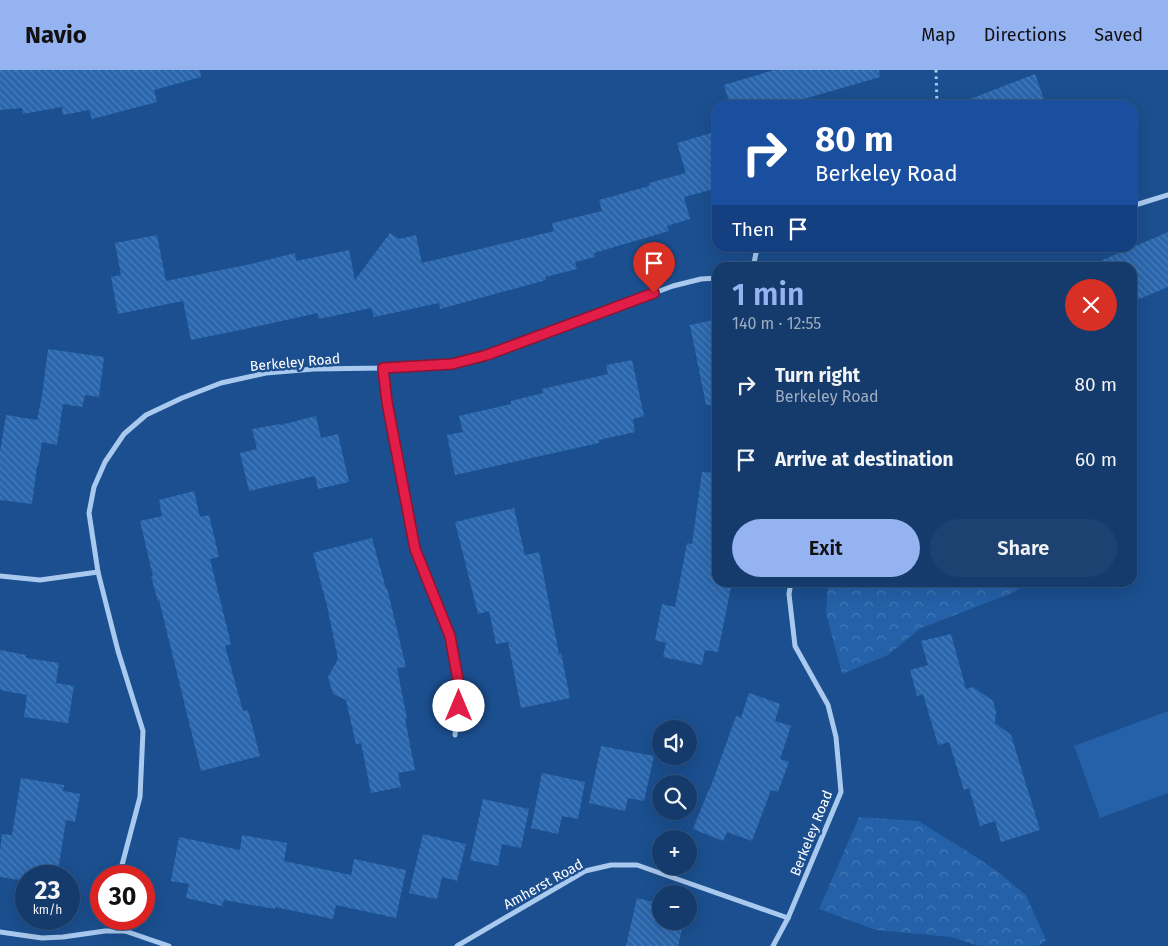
<!DOCTYPE html>
<html lang="en">
<head>
<meta charset="utf-8">
<style>
  :root { --surface:#143b6b; --page:#1d4271; --text:#f1f3f6; --muted:#9dadc1; --line:#33557e; --accent:#95b2f1 }
  body { margin:0; font-family:"Fira Sans",sans-serif; background:var(--page); color:var(--text); height:100vh; display:flex; flex-direction:column; font-size:19px; white-space:nowrap }
  * { box-sizing:border-box; margin:0 }
  p { font-size:16px; color:var(--muted) }
  .icon { flex:none; width:28px; height:28px; fill:none; stroke:currentColor; stroke-width:2; stroke-linecap:round; stroke-linejoin:round }
  .map { position:relative; flex:1; overflow:hidden }
  .drawer { position:absolute; left:712px; top:192px; width:425px; height:325px; display:flex; flex-direction:column; background:var(--surface); border-radius:15px; box-shadow:0 5px 20px #0002,0 0 0 1px var(--line) }
  .drawer>* { flex:none }
  .hud { position:absolute; left:712px; top:30px; width:425px; height:152px; border-radius:15px; box-shadow:0 5px 20px #0002,0 0 0 1px var(--line); background:#1a4fa0; color:#fff; overflow:hidden }
  .fabs { position:absolute; left:652px; top:650px; display:grid; gap:10px }
  .fabs a { display:grid; place-items:center; width:45px; height:45px; border-radius:50%; background:var(--surface); box-shadow:0 5px 20px #0002,0 0 0 1px var(--line); font-size:25px }
  .speed { position:absolute; left:15px; top:795px; display:flex; gap:10px; font-size:25px; font-weight:700; text-align:center }
  .speed>* { display:grid; place-content:center; width:65px; height:65px; border-radius:50%; background:var(--surface); box-shadow:0 5px 20px #0002,0 0 0 1px var(--line); line-height:1 }
  .speed small { font-size:12px; font-weight:400 }
  .speed .limit { border:8px solid #d22; background:#fff; color:#111 }
  .pin { position:absolute; display:grid; place-items:center; width:42px; height:42px; color:#fff; margin:-51px -21px; border-radius:50% 50% 50% 0; rotate:-45deg; box-shadow:0 0 5px #0007 }
  .pin .icon { rotate:45deg }
  .me { position:absolute; width:55px; margin:-28px; rotate:0deg; stroke-linejoin:round; filter:drop-shadow(0 0 4px #0008) }
  .turn { display:flex; align-items:center; gap:18px; height:105px; padding:0 20px; font-size:22px }
  .turn .icon { width:65px; height:65px; stroke-width:2.5 }
  .turn b { display:block; font-size:35px; line-height:42px }
  .then { display:flex; align-items:center; height:48px; padding:0 20px; background:#0003; gap:10px; font-size:19px }
  .round { display:grid; place-items:center; flex:none; width:52px; height:52px; border-radius:26px; background:var(--page) }
  .head { display:flex; align-items:center; justify-content:space-between; height:85px; padding:0 20px }
  h1 { font-size:30px; font-weight:600; line-height:38px; color:var(--accent) }
  .button { display:flex; gap:10px; margin-top:auto; padding:10px 20px }
  .button a { flex:1; height:58px; border-radius:30px; background:var(--accent); color:#111; font-size:20px; font-weight:600; line-height:58px; text-align:center }
  .button a+a { background:var(--page); color:var(--text) }
  ul { padding:0; list-style:none }
  li { display:flex; align-items:center; gap:15px; height:75px; padding:0 20px }
  li div { flex:1 }
  li b { display:block; font-size:19px }
  li em { font-style:normal }
  header { display:flex; align-items:center; gap:30px; box-sizing:border-box; height:70px; padding:0 25px; background:var(--accent); color:#111 }
  header strong { font-size:24px }
  nav { display:flex; gap:28px; margin-inline-start:auto; font-size:18px }
  .map>svg:first-child { display:block }
</style>
</head>
<body>
<header>
<strong>Navio</strong>
<nav><a>Map</a><a>Directions</a><a>Saved</a></nav>
</header>
<div class="map">
<svg width="1168" height="876" viewBox="0 0 1168 876">
  <defs>
    <pattern id="forest-crowns" width="20" height="18" patternUnits="userSpaceOnUse" patternTransform="scale(1.25)"><rect width="20" height="18" fill="#2461a8"/><path d="M2 6a3 3 0 1 1 6 0M12 15a3 3 0 1 1 6 0" fill="none" stroke="#4579b5"/></pattern>
    <pattern id="building-back-hatch" width="6" height="6" patternUnits="userSpaceOnUse" patternTransform="scale(1.25)"><rect width="6" height="6" fill="#2a66ad"/><path d="M-1 5l2 2M0 0l6 6M5-1l2 2" fill="none" stroke="#4a7db9"/></pattern>
  </defs>
  <rect width="100%" height="100%" fill="#1b4f8f"/>
  <g fill="url(#forest-crowns)">
    <path d="M 828,513 L 828,512 L 1023,513 L 1015,522 L 921,558 L 888,585 L 842,604 L 826,543 Z"/>
    <path d="M 859,747 L 918,751 L 959,776 L 997,801 L 1026,825 L 1046,870 L 1039,876 L 979,876 L 951,867 L 876,860 L 819,839 Z"/>
  </g>
  <path fill="#2461a8" d="M 1168,641 L 1168,723 L 1100,748 L 1074,676 Z"/>
  <g fill="url(#building-back-hatch)">
    <path d="M 0,0 L 200,0 L 201,7 L 154,20 L 157,32 L 92,49 L 89,40 L 63,45 L 62,37 L 23,44 L 22,38 L 0,40 Z"/>
    <path d="M 774,0 L 879,0 L 880,7 L 783,35 L 730,35 L 724,15 Z"/>
    <path d="M 1035,4 L 1046,35 L 960,35 L 960,33 Z"/>
    <path d="M 718,61 L 718,118 L 684,127 L 690,149 L 667,156 L 669,161 L 594,183 L 595,187 L 575,192 L 577,199 L 545,207 L 546,210 L 440,239 L 439,233 L 374,247 L 371,238 L 319,249 L 318,243 L 245,259 L 191,270 L 183,231 L 118,244 L 111,207 L 121,205 L 115,173 L 157,165 L 166,211 L 251,194 L 295,183 L 296,191 L 349,180 L 355,210 L 390,163 L 399,169 L 416,165 L 422,193 L 554,161 L 552,153 L 602,141 L 599,130 L 649,116 L 649,113 L 686,103 L 677,73 Z"/>
    <path d="M 1168,162 L 1168,217 L 1132,232 L 1132,198 L 1084,198 Z"/>
    <path d="M 718,249 L 718,334 L 706,335 L 690,255 Z"/>
    <path d="M 48,279 L 104,287 L 99,327 L 85,325 L 82,337 L 63,334 L 57,375 L 42,372 L 38,396 L 37,396 L 32,434 L 0,430 L 0,382 L 6,345 L 37,350 L 42,326 Z"/>
    <path d="M 632,290 L 644,346 L 633,349 L 635,362 L 599,370 L 599,373 L 455,405 L 447,365 L 463,362 L 459,346 L 511,334 L 511,331 L 543,323 L 542,319 L 608,304 L 606,295 Z"/>
    <path d="M 316,346 L 321,368 L 338,364 L 349,412 L 318,419 L 315,406 L 249,421 L 240,383 L 257,379 L 252,359 L 279,354 L 280,355 Z"/>
    <path d="M 702,402 L 718,403 L 718,512 L 732,512 L 718,582 L 705,580 L 702,595 L 663,587 L 666,573 L 655,570 L 662,534 L 675,537 L 687,473 L 692,474 Z"/>
    <path d="M 194,421 L 200,447 L 209,445 L 219,487 L 210,489 L 231,574 L 225,576 L 243,641 L 248,640 L 260,686 L 201,701 L 159,530 L 158,531 L 151,506 L 153,506 L 140,451 L 162,446 L 159,430 Z"/>
    <path d="M 514,438 L 525,485 L 539,482 L 559,584 L 561,583 L 570,628 L 521,638 L 508,572 L 496,574 L 489,541 L 478,544 L 455,452 Z"/>
    <path d="M 372,468 L 386,519 L 387,518 L 406,597 L 397,598 L 407,649 L 405,649 L 415,700 L 398,703 L 401,717 L 371,723 L 361,673 L 356,674 L 346,630 L 333,624 L 328,607 L 338,589 L 327,536 L 313,483 Z"/>
    <path d="M 951,564 L 966,619 L 973,617 L 993,631 L 996,642 L 995,653 L 1011,665 L 1040,760 L 1001,772 L 995,751 L 980,756 L 969,718 L 964,720 L 949,672 L 938,675 L 923,624 L 917,626 L 910,600 L 928,595 L 921,571 Z"/>
    <path d="M 0,580 L 26,585 L 26,588 L 59,593 L 56,613 L 74,616 L 68,653 L 24,647 L 27,625 L 0,620 Z"/>
    <path d="M 749,623 L 780,634 L 775,651 L 791,656 L 780,689 L 789,692 L 778,722 L 771,720 L 752,771 L 727,762 L 723,771 L 693,759 L 709,719 L 710,719 L 736,646 L 741,648 Z"/>
    <path d="M 601,676 L 654,686 L 644,731 L 628,728 L 625,741 L 589,733 Z"/>
    <path d="M 542,703 L 585,712 L 578,749 L 562,746 L 558,764 L 531,758 Z"/>
    <path d="M 21,708 L 64,715 L 63,721 L 80,724 L 75,752 L 66,750 L 58,801 L 35,798 L 34,806 L 26,806 L 26,811 L 0,807 L 0,781 L 2,764 L 12,765 Z"/>
    <path d="M 483,729 L 529,739 L 521,778 L 502,774 L 498,796 L 470,790 Z"/>
    <path d="M 423,764 L 466,774 L 457,811 L 442,807 L 437,829 L 409,823 Z"/>
    <path d="M 242,765 L 287,773 L 284,791 L 351,805 L 354,789 L 406,800 L 396,848 L 336,835 L 333,849 L 275,837 L 275,839 L 224,830 L 222,836 L 186,828 L 189,814 L 171,811 L 179,767 L 240,780 Z"/>
    <path d="M 637,828 L 661,834 L 661,851 L 684,851 L 678,876 L 626,876 Z"/>
  </g>
  <g fill="none" stroke-linecap="round" stroke-linejoin="round">
    <path stroke="#a9c9ee" stroke-width="3" stroke-dasharray="2.5 4" stroke-linecap="butt" d="M 936,0 L 937,35"/>
    <g stroke="#a9c9ee" stroke-width="5">
      <path d="M 1132,136 L 1168,125"/>
      <path d="M 753,198 L 757,178"/>
      <path d="M 383,298 L 387,332 L 415,479 L 450,566 L 460,621 L 455,665"/>
      <path d="M 0,506 L 40,510 L 98,502"/>
      <path d="M 123,806 L 122,795 L 140,727 L 143,661 L 118,581 L 98,502 L 89,443 L 94,417 L 105,392 L 124,364 L 146,345 L 182,328 L 221,313 L 266,303 L 314,299 L 383,298 L 452,294 L 487,285 L 673,216 L 701,209 L 718,208"/>
      <path d="M 125,849 L 125,861"/>
      <path d="M 0,862 L 42,868 L 63,867 L 105,861 L 125,861 L 169,876"/>
      <path d="M 457,876 L 585,801 L 611,795 L 637,795 L 788,848"/>
      <path d="M 773,876 L 788,848 L 841,722 L 836,667 L 828,635 L 795,576 L 789,524 L 791,512"/>
    </g>
  </g>
  <g fill="none" stroke-linecap="round" stroke-linejoin="round">
    <g stroke="#92132f" stroke-width="12">
      <path id="route" d="M 459,636 L 460,621 L 450,566 L 415,479 L 387,332 L 383,298 L 452,294 L 487,285 L 654,223"/>
    </g>
    <use href="#route" stroke="#e11d48" stroke-width="9"/>
  </g>
  <g text-anchor="middle" stroke-width="5" stroke-linejoin="round" paint-order="stroke">
    <g font-size="14" fill="#fff" stroke="#1b4f8f">
      <text transform="translate(295 292) rotate(-5)" y="5">Berkeley Road</text>
      <text transform="translate(811 763) rotate(-68)" y="5">Berkeley Road</text>
      <text transform="translate(543 814) rotate(-29)" y="5">Amherst Road</text>
    </g>
  </g>
</svg>
<div class="fabs">
<a><svg class="icon" aria-label="sound" viewBox="0 0 24 24"><path d="M4 9h4l5-4v14l-5-4H4zM17 9q2 3 0 6"/></svg></a>
<a><svg class="icon" aria-label="search" viewBox="0 0 24 24"><circle cx="10" cy="10" r="6"/><path d="M15 15l6 6"/></svg></a>
<a>+</a>
<a>−</a>
</div>
<div class="speed"><div>23<small>km/h</small></div><div class="limit">30</div></div>
<div class="pin" style="left:654px;top:223px;background:#d93025"><svg class="icon" aria-label="arrive" viewBox="0 0 24 24"><path d="M6 21V4h12l-3 4 3 4H6"/></svg></div>
<svg class="me" style="left:459px;top:636px" viewBox="-20 -20 40 40"><circle r="19" fill="#fff"/><path d="M0-13L10 11 0 6-10 11z" fill="#e11d48"/></svg>
<div class="hud">
<div class="turn"><svg class="icon" aria-label="right" viewBox="0 0 24 24"><path d="M7 20v-9h11M14 6l5 5-5 5"/></svg><div><b>80 m</b>Berkeley Road</div></div>
<div class="then">Then<svg class="icon" aria-label="arrive" viewBox="0 0 24 24"><path d="M6 21V4h12l-3 4 3 4H6"/></svg></div>
</div>
<section class="drawer">
<div class="head"><div><h1>1 min</h1><p>140 m · 12:55</p></div><a class="round" style="background:#d93025;color:#fff"><svg class="icon" aria-label="close" viewBox="0 0 24 24"><path d="M6 6l12 12M18 6L6 18"/></svg></a></div>
<ul>
<li><svg class="icon" aria-label="right" viewBox="0 0 24 24"><path d="M7 20v-9h11M14 6l5 5-5 5"/></svg><div><b>Turn right</b><p>Berkeley Road</p></div><em>80 m</em></li>
<li><svg class="icon" aria-label="arrive" viewBox="0 0 24 24"><path d="M6 21V4h12l-3 4 3 4H6"/></svg><div><b>Arrive at destination</b></div><em>60 m</em></li>
</ul>
<div class="button"><a>Exit</a><a>Share</a></div>
</section>
</div>
</body>
</html>
